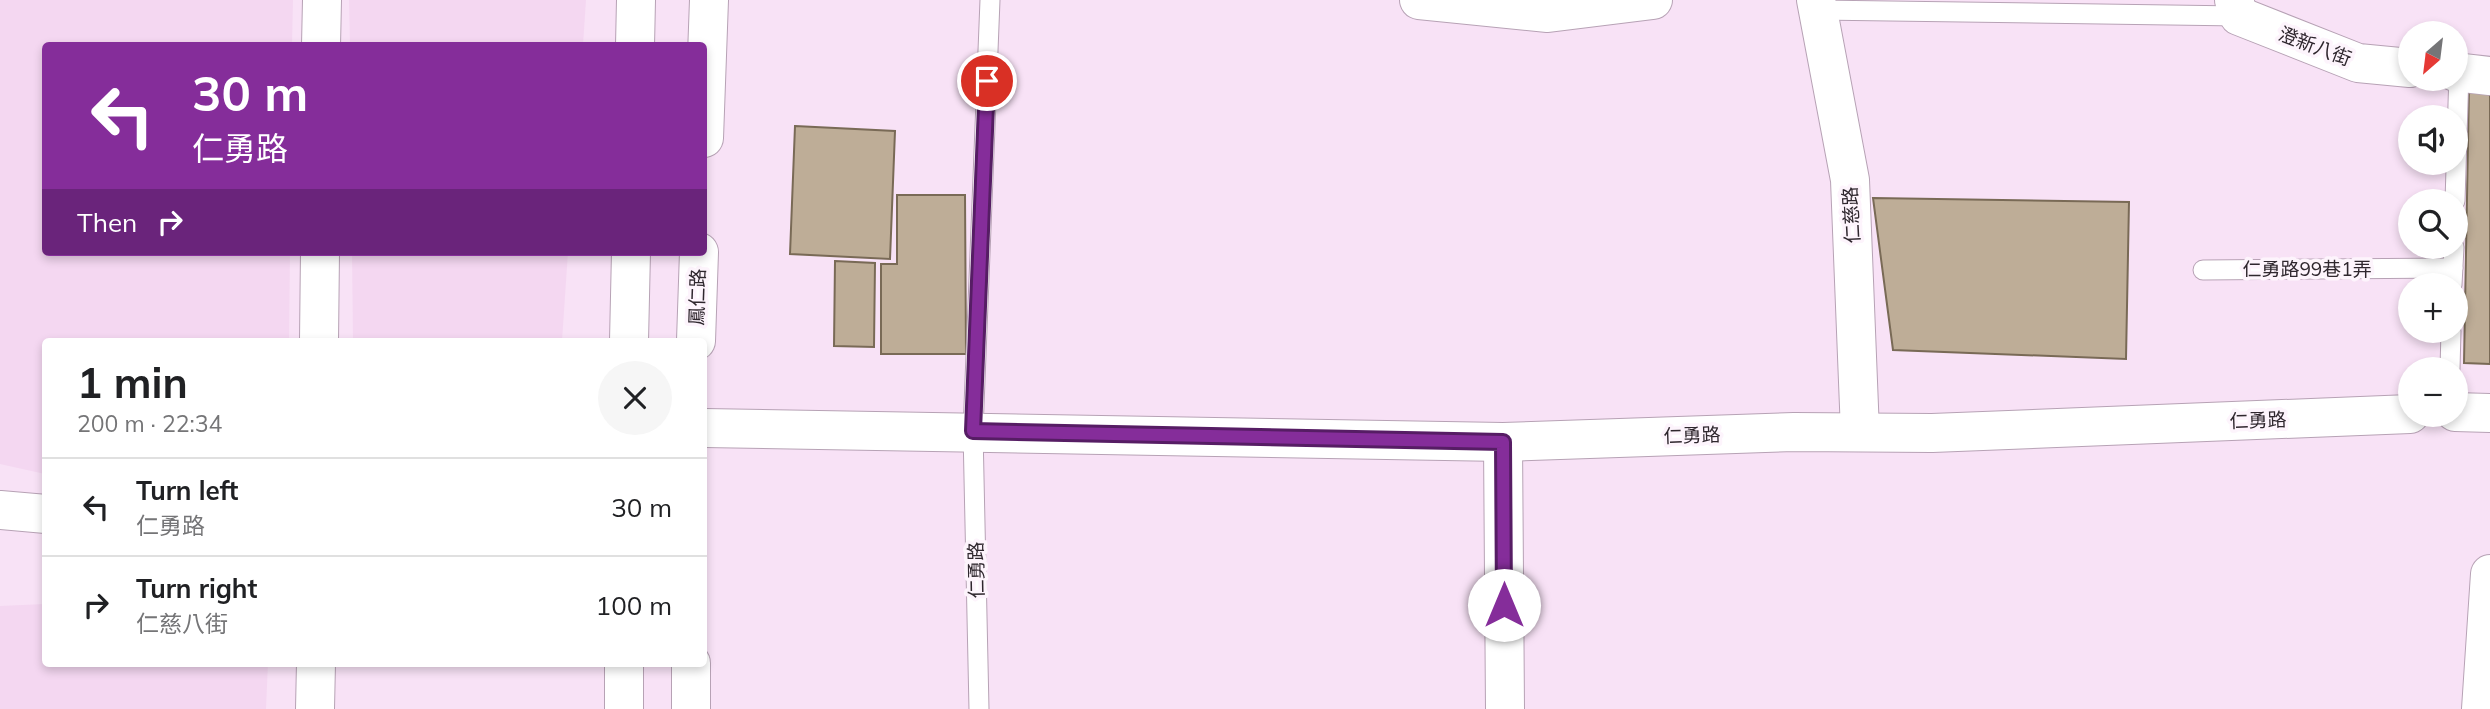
<!DOCTYPE html>
<html lang="en">
<head>
<meta charset="utf-8">
<style>
  :root { --surface:#fff; --page:#f6f6f6; --text:#202124; --muted:#757577; --line:#e0e0e0 }
  body { margin:0; font-family:Mulish,"Noto Sans TC",sans-serif; background:var(--page); color:var(--text); height:100vh; display:flex; flex-direction:column; font-size:26px; white-space:nowrap }
  * { box-sizing:border-box; margin:0 }
  p { font-size:23px; color:var(--muted) }
  .icon { flex:none; width:38px; height:38px; fill:none; stroke:currentColor; stroke-width:2; stroke-linecap:round; stroke-linejoin:round }
  .map { position:relative; flex:1; overflow:hidden }
  .details { position:absolute; left:42px; top:338px; width:665px; height:329px; display:flex; flex-direction:column; background:var(--surface); border-radius:7px; box-shadow:0 4px 10px #0003 }
  .details>* { flex:none }
  .hud { position:absolute; left:42px; top:42px; width:665px; height:214px; border-radius:7px; box-shadow:0 4px 10px #0003; background:#852d9a; color:#fff; overflow:hidden }
  .needle { width:46px; rotate:208deg }
  .tools { position:absolute; left:2398px; top:21px; display:grid; gap:14px }
  .tools a { display:grid; place-items:center; width:70px; height:70px; border-radius:50%; background:var(--surface); box-shadow:0 4px 10px #0003; font-size:35px }
  .pin { position:absolute; display:grid; place-items:center; width:60px; height:60px; color:#fff; margin:-30px; border:4px solid #fff; border-radius:50%; box-shadow:0 2px 7px #0007 }
  .me { position:absolute; width:77px; margin:-38px; rotate:0deg; stroke-linejoin:round; filter:drop-shadow(0 0 5px #0008) }
  .turn { display:flex; align-items:center; gap:24px; height:147px; padding:0 35px; font-size:32px }
  .turn .icon { width:91px; height:91px; stroke-width:2.5 }
  .turn b { display:block; font-size:49px; line-height:60px }
  .then { display:flex; align-items:center; height:66px; padding:0 35px; background:#0003; gap:14px; font-size:26px }
  .round { display:grid; place-items:center; flex:none; width:74px; height:74px; border-radius:37px; background:var(--page) }
  .head { display:flex; align-items:center; justify-content:space-between; height:119px; padding:0 35px }
  h1 { font-size:42px; font-weight:700; line-height:52px }
  ul { padding:0; list-style:none }
  li { display:flex; align-items:center; gap:21px; height:98px; padding:0 35px; border-top:2px solid var(--line) }
  li div { flex:1 }
  li b { display:block; font-size:26px }
  li em { font-style:normal }
  .map>svg:first-child { display:block }
</style>
</head>
<body>
<div class="map">
<svg width="2490" height="709" viewBox="0 0 2490 709">
  <rect width="100%" height="100%" fill="#f8e2f6"/>
  <g fill="#f4d7f1">
    <path d="M 0,0 L 293,0 L 292,45 L 46,46 L 46,252 L 290,252 L 289,341 L 46,341 L 45,474 L 0,464 Z"/>
    <path d="M 349,0 L 586,0 L 583,45 L 350,45 Z"/>
    <path d="M 352,252 L 568,252 L 562,341 L 353,341 Z"/>
    <path d="M 45,604 L 46,663 L 268,663 L 266,709 L 0,709 L 0,606 Z"/>
  </g>
  <g fill="#bead97" stroke="#796a56" stroke-width="2">
    <path d="M 2469,88 L 2490,88 L 2490,364 L 2464,363 Z"/>
    <path d="M 795,126 L 895,131 L 890,259 L 790,254 Z"/>
    <path d="M 897,195 L 965,195 L 966,354 L 881,354 L 881,264 L 897,264 Z"/>
    <path d="M 1873,198 L 2129,202 L 2126,359 L 1893,350 Z"/>
    <path d="M 835,261 L 875,263 L 874,347 L 834,346 Z"/>
  </g>
  <g fill="none" stroke-linecap="round" stroke-linejoin="round">
    <g stroke="#b7a2b5" stroke-width="21">
      <g id="service">
        <path d="M 1818,10 L 2239,16"/>
        <path d="M 2455,201 L 2459,72"/>
        <path d="M 2203,270 L 2453,268"/>
        <path d="M 2452,285 L 2454,247"/>
        <path d="M 2450,369 L 2451,331"/>
        <path d="M 979,709 L 973,431 L 990,0"/>
      </g>
    </g>
    <g stroke="#b7a2b5" stroke-width="40">
      <g id="minor">
        <path d="M 1419,0 L 1548,13 L 1653,0"/>
        <path d="M 1816,0 L 1850,180 L 1860,432"/>
        <path d="M 2234,0 L 2239,16 L 2358,63 L 2410,68"/>
        <path d="M 321,46 L 322,0"/>
        <path d="M 2455,72 L 2490,76"/>
        <path d="M 319,341 L 320,252"/>
        <path d="M 2455,412 L 2490,413"/>
        <path d="M 704,428 L 1503,442 L 1794,432 L 1932,433 L 2410,414"/>
        <path d="M 1503,442 L 1505,709"/>
        <path d="M 0,510 L 46,514"/>
        <path d="M 315,709 L 316,663"/>
        <path d="M 2481,709 L 2490,574"/>
      </g>
    </g>
    <g stroke="#b7a2b5" stroke-width="40">
      <g id="secondary">
        <path d="M 635,46 L 636,0"/>
        <path d="M 704,138 L 709,0"/>
        <path d="M 629,341 L 631,252"/>
        <path d="M 696,341 L 699,252"/>
        <path d="M 624,709 L 624,663"/>
        <path d="M 691,709 L 691,663"/>
      </g>
    </g>
    <use href="#service" stroke="#fff" stroke-width="19"/>
    <use href="#minor" stroke="#fff" stroke-width="38"/>
    <use href="#secondary" stroke="#fff" stroke-width="38"/>
  </g>
  <g fill="none" stroke-linecap="round" stroke-linejoin="round">
    <g stroke="#561d64" stroke-width="18">
      <path id="route" d="M 987,81 L 973,431 L 1503,442 L 1504,605"/>
    </g>
    <use href="#route" stroke="#852d9a" stroke-width="12"/>
  </g>
  <g text-anchor="middle" stroke-width="7" stroke-linejoin="round" paint-order="stroke">
    <g font-size="19" fill="#2f272e" stroke="#fdf4fc">
      <text transform="translate(2315 46) rotate(21)" y="7">澄新八街</text>
      <text transform="translate(1851 215) rotate(-93)" y="7">仁慈路</text>
      <text x="2307" y="276">仁勇路99巷1弄</text>
      <text transform="translate(697 297) rotate(-88)" y="7">鳳仁路</text>
      <text transform="translate(2258 420) rotate(-2)" y="7">仁勇路</text>
      <text transform="translate(1692 435) rotate(-2)" y="7">仁勇路</text>
      <text transform="translate(976 570) rotate(-91)" y="7">仁勇路</text>
    </g>
  </g>
</svg>
<div class="tools">
<a><svg class="needle" viewBox="-14 -14 28 28"><path d="M0-13l5 13h-10z" fill="#e53935"/><path d="M0 13l5-13h-10z" fill="#757577"/></svg></a>
<a><svg class="icon" aria-label="sound" viewBox="0 0 24 24"><path d="M4 9h4l5-4v14l-5-4H4zM17 9q2 3 0 6"/></svg></a>
<a><svg class="icon" aria-label="search" viewBox="0 0 24 24"><circle cx="10" cy="10" r="6"/><path d="M15 15l6 6"/></svg></a>
<a>+</a>
<a>−</a>
</div>
<div class="pin" style="left:987px;top:81px;background:#d93025"><svg class="icon" aria-label="arrive" viewBox="0 0 24 24"><path d="M6 21V4h12l-3 4 3 4H6"/></svg></div>
<svg class="me" style="left:1504px;top:605px" viewBox="-20 -20 40 40"><circle r="19" fill="#fff"/><path d="M0-13L10 11 0 6-10 11z" fill="#852d9a"/></svg>
<div class="hud">
<div class="turn"><svg class="icon" aria-label="left" viewBox="0 0 24 24"><path d="M17 20v-9H6M10 6l-5 5 5 5"/></svg><div><b>30 m</b>仁勇路</div></div>
<div class="then">Then<svg class="icon" aria-label="right" viewBox="0 0 24 24"><path d="M7 20v-9h11M14 6l5 5-5 5"/></svg></div>
</div>
<section class="details">
<div class="head"><div><h1>1 min</h1><p>200 m · 22:34</p></div><a class="round"><svg class="icon" aria-label="close" viewBox="0 0 24 24"><path d="M6 6l12 12M18 6L6 18"/></svg></a></div>
<ul>
<li><svg class="icon" aria-label="left" viewBox="0 0 24 24"><path d="M17 20v-9H6M10 6l-5 5 5 5"/></svg><div><b>Turn left</b><p>仁勇路</p></div><em>30 m</em></li>
<li><svg class="icon" aria-label="right" viewBox="0 0 24 24"><path d="M7 20v-9h11M14 6l5 5-5 5"/></svg><div><b>Turn right</b><p>仁慈八街</p></div><em>100 m</em></li>
</ul>
</section>
</div>
</body>
</html>
